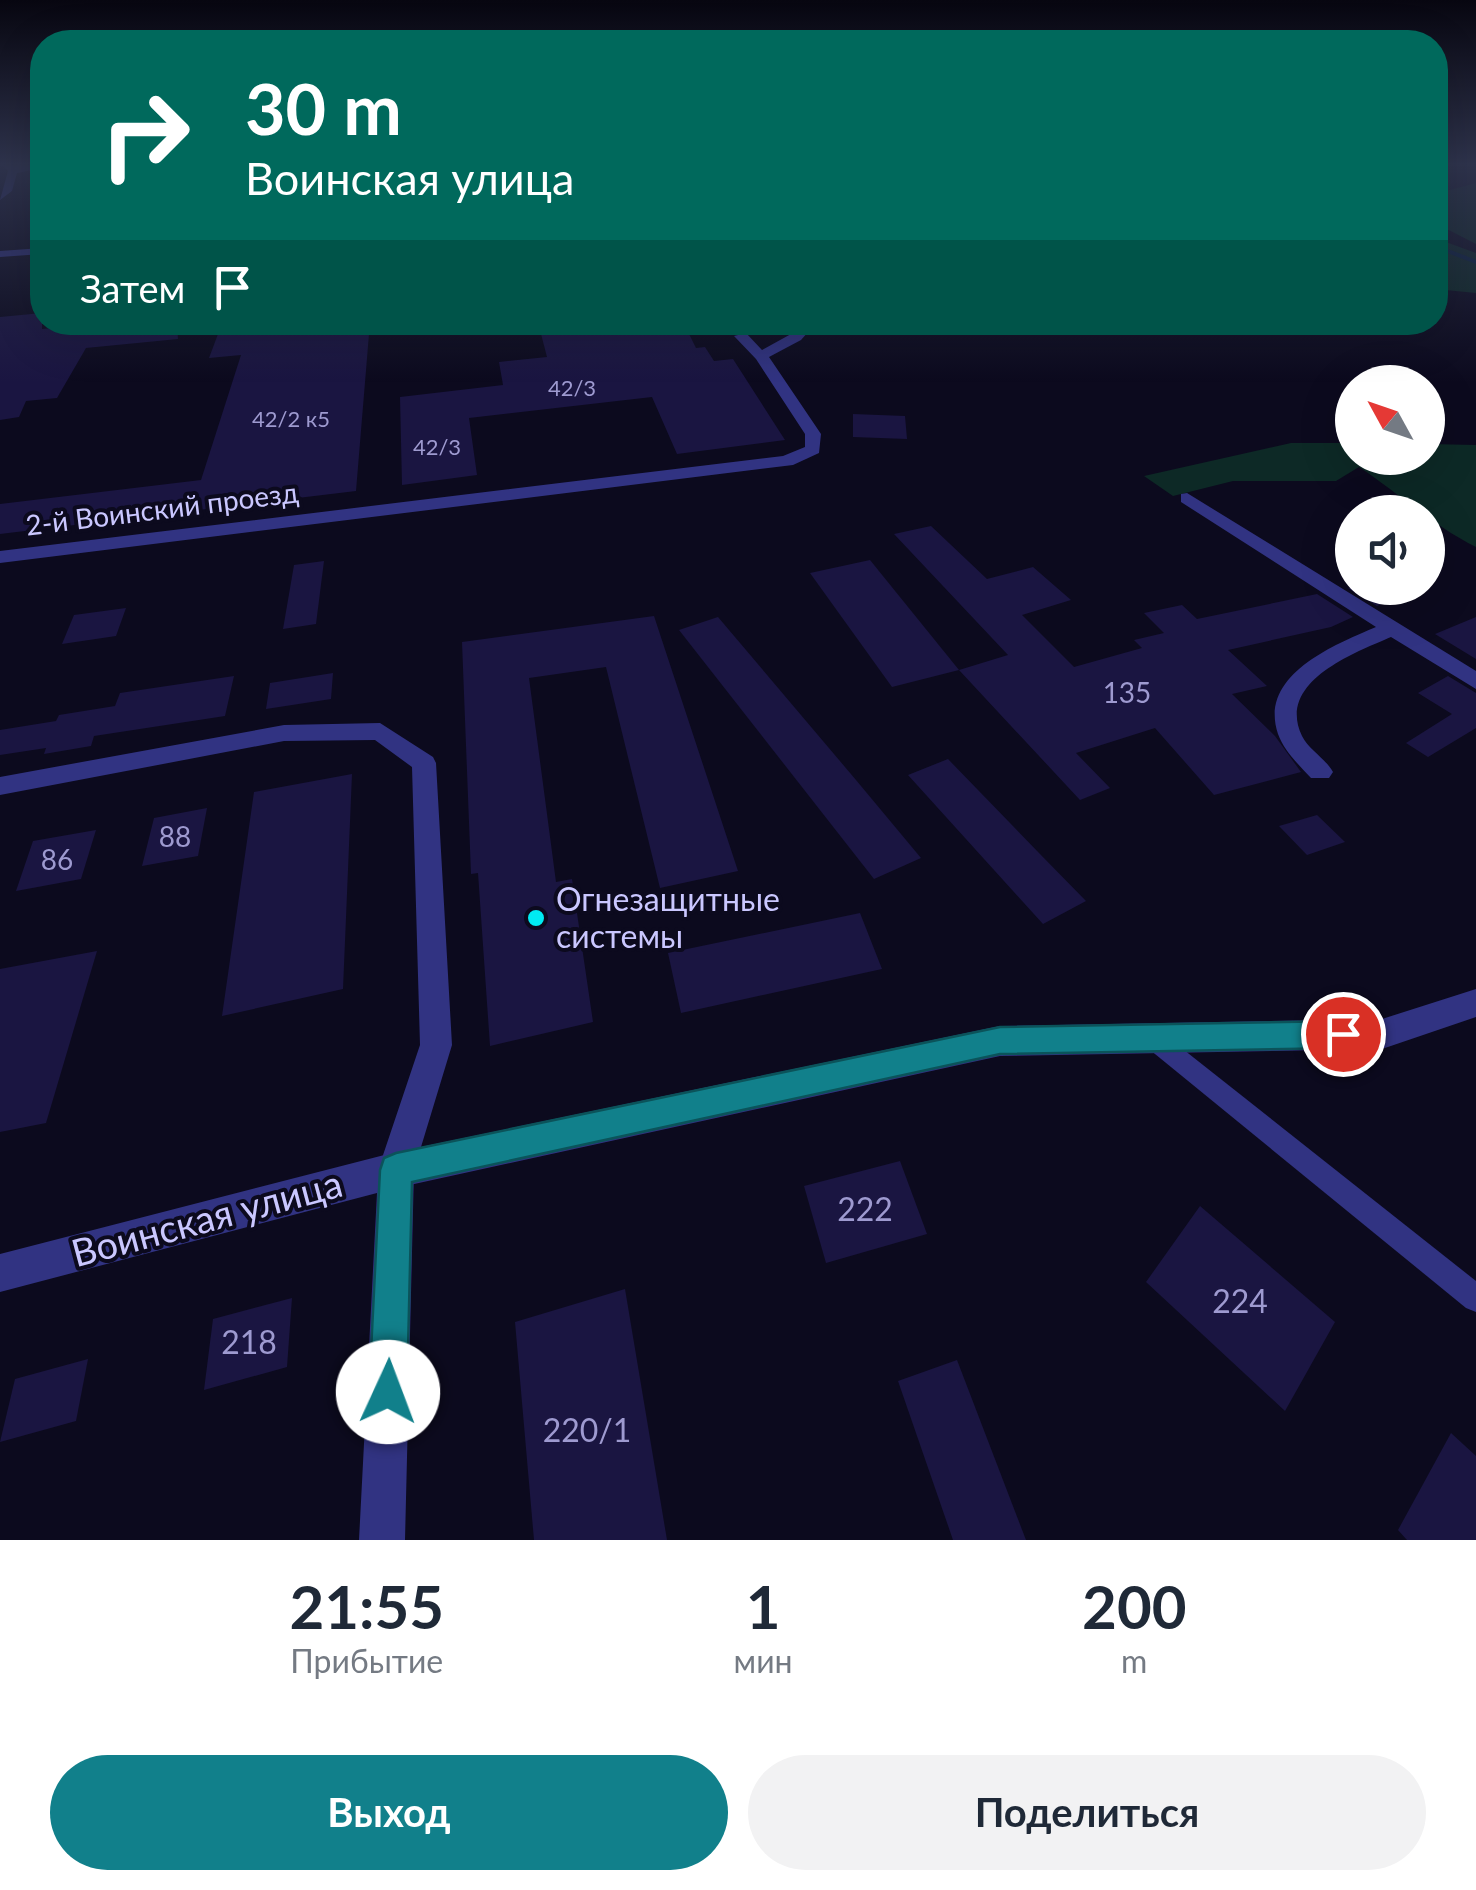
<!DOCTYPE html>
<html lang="ru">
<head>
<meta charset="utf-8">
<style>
  :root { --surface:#fff; --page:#f2f2f3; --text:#1f2937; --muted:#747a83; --accent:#11808b }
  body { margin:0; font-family:Lato,sans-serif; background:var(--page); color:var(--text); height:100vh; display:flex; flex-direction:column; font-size:38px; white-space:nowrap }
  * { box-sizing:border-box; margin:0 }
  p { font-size:32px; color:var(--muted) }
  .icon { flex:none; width:55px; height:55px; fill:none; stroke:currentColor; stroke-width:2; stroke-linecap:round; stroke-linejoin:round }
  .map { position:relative; height:1540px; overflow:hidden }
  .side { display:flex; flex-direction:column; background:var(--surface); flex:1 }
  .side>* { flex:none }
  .guide { position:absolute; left:30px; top:30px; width:1418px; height:305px; border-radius:40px; box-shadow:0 10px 40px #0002; background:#00695c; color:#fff; overflow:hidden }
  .needle { width:65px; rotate:310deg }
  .controls { position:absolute; left:1335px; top:365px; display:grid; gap:20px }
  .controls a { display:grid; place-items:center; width:110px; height:110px; border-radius:50%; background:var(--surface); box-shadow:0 10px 40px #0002; font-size:50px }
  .pin { position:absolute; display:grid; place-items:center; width:85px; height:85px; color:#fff; margin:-42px; border:5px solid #fff; border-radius:50%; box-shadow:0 2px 10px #0007 }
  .me { position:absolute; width:110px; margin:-55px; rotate:2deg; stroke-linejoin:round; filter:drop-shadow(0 0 8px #0008) }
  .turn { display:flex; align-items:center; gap:35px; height:210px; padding:0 50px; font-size:45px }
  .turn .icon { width:130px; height:130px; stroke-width:2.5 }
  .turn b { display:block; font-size:70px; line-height:85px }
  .then { display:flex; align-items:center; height:95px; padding:0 50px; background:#0003; gap:20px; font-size:38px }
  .eta { display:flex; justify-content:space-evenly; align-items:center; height:170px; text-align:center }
  .eta b { font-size:60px; font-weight:700; line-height:70px }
  .action { display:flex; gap:20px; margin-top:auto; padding:20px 50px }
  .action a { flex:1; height:115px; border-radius:60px; background:var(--accent); color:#fff; font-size:40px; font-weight:700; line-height:115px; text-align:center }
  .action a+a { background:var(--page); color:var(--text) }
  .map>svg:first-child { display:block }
</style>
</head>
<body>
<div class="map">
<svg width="1476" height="1540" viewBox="0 0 1476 1540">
  <rect width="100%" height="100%" fill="#0c0a1e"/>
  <g fill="#0d2926">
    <path d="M 1476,183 L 1476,244 L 1435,223 L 1435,194 Z"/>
    <path d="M 1435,238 L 1476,253 L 1476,293 L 1435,289 Z"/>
    <path d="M 1291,443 L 1352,443 L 1352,458 L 1428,458 L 1428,444 L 1476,445 L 1476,547 C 1432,525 1401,495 1359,467 L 1336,481 L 1233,481 L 1173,496 L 1144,476 Z"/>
  </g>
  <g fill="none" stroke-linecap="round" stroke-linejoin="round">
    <path stroke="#072041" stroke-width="4" d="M 1435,246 L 1476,262"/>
  </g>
  <g fill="#1a1541">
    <path d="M 42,313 L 42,329 L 114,322 L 177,322 L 178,339 L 86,348 L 57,398 L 26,401 L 19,417 L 0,420 L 0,317 Z"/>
    <path d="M 250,322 L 370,322 L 356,491 L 0,534 L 0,504 L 201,480 L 241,355 L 209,358 L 218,334 L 248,332 Z"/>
    <path d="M 618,322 L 683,322 L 696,348 L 705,347 L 714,361 L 733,359 L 785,440 L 677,454 L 652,397 L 469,418 L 477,475 L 402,485 L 400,397 L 503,385 L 499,362 L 547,357 L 540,330 Z"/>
    <path d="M 853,414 L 905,416 L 907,439 L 853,437 Z"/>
    <path d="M 931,526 L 987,579 L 1033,567 L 1071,600 L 1022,615 L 1074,667 L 1142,648 L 1134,640 L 1164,633 L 1144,613 L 1182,605 L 1197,619 L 1317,594 L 1353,617 L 1331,627 L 1228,650 L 1267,686 L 1232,694 L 1275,736 L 1301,772 L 1214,795 L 1155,728 L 1076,753 L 1110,788 L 1080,800 L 959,670 L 1008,655 L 894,534 Z"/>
    <path d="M 870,560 L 959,670 L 892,687 L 810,573 Z"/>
    <path d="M 324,561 L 316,624 L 283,629 L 294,565 Z"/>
    <path d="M 1348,588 L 1417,588 L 1377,606 Z"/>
    <path d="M 126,608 L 116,636 L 62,644 L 74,615 Z"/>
    <path d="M 654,616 L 738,871 L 660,888 L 606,667 L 529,678 L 556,882 L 572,879 L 593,1022 L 490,1046 L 478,873 L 471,874 L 462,642 Z"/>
    <path d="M 718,617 L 856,780 L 921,858 L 874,879 L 679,630 Z"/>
    <path d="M 1476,617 L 1476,659 L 1435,634 Z"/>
    <path d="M 333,673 L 331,699 L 266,709 L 270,683 Z"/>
    <path d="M 234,676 L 225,716 L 94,736 L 91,746 L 44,754 L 46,748 L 0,755 L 0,730 L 56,721 L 59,715 L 115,706 L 120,693 Z"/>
    <path d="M 1448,676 L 1476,693 L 1476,728 L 1428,757 L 1406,743 L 1452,714 L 1418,693 Z"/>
    <path d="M 948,759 L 1040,854 L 1086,901 L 1043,924 L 908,775 Z"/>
    <path d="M 352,774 L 343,989 L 222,1016 L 254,792 Z"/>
    <path d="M 207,808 L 198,856 L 142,866 L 154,818 Z"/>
    <path d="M 1317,815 L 1345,842 L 1307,855 L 1279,826 Z"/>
    <path d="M 96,830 L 81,879 L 16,891 L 33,841 Z"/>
    <path d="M 860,913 L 882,969 L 681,1013 L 668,953 Z"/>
    <path d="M 97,951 L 46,1123 L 0,1132 L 0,969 Z"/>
    <path d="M 900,1161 L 927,1234 L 826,1263 L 804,1186 Z"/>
    <path d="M 1200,1206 L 1335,1322 L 1285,1411 L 1146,1282 Z"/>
    <path d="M 625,1289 L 667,1540 L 534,1540 L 515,1322 Z"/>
    <path d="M 292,1298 L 287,1367 L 204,1390 L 213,1319 Z"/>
    <path d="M 88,1359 L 76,1421 L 0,1442 L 15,1379 Z"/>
    <path d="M 957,1360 L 1026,1540 L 953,1540 L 898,1381 Z"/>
    <path d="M 1451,1433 L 1476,1456 L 1476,1540 L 1407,1540 L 1398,1530 Z"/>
  </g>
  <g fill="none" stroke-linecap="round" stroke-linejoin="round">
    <path fill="#313382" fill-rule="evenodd" d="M 1152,1028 L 1160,1031 L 1476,1281 L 1476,1312 L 1466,1308 L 1144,1045 L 1141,1038 L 1144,1031 Z"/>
    <g fill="#313382" fill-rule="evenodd">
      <path d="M 4,166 L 42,166 L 42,168 L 17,173 L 12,191 L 0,200 L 8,171 Z"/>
      <path d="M 42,248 L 42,254 L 0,257 L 0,251 Z"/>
      <path d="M 803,322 L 817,322 L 801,340 L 769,357 L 821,434 L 819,453 L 793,465 L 0,563 L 0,551 L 783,456 L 805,447 L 805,434 L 756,359 L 734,336 L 746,333 L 762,350 L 791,334 Z"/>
      <path d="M 1187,493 L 1476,671 L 1476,689 L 1391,637 C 1354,653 1276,682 1302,736 C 1309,750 1325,758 1333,772 L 1329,778 L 1311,778 C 1299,765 1284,751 1278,734 C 1258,675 1334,645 1376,627 L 1181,502 L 1181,494 Z"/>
      <path d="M 380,723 L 433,757 L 436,763 L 452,1045 L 421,1147 L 1000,1026 L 1382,1019 L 1476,989 L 1476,1017 L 1382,1049 L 1000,1056 L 396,1188 L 383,1183 L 378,1170 L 420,1045 L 412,767 L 375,740 L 284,741 L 0,795 L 0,777 L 284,725 Z"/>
    </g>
    <path fill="#313382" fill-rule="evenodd" d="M 396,1152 L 409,1157 L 414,1170 L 405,1540 L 359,1540 L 377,1193 L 0,1292 L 0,1254 Z"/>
  </g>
  <linearGradient id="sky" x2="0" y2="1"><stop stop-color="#070610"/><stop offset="0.43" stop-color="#2e334c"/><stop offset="1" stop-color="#2e334c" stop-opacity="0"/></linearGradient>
  <rect width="1476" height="382" fill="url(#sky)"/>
  <path fill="#11808b" stroke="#0b535a" stroke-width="2.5" d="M 1343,1021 L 1354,1025 L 1358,1034 L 1354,1044 L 1343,1048 L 1000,1054 L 412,1182 L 407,1392 L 401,1405 L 388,1411 L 374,1405 L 369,1392 L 380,1170 L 384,1158 L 396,1153 L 1000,1027 Z"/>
  <circle fill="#00ebf2" stroke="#0c0a1e" stroke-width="4" cx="536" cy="918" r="10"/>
  <g text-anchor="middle" stroke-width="8" stroke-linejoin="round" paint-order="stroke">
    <g font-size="22" fill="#9e9ad0">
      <text x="572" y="396">42/3</text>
      <text x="291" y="427">42/2 к5</text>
      <text x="437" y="455">42/3</text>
    </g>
    <g font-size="28" fill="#cac7ff" stroke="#0c0a1e">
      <text transform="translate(162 509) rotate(-7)" y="10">2-й Воинский проезд</text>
    </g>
    <g font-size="28" fill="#9e9ad0">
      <text x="1127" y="703">135</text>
      <text x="175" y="847">88</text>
      <text x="57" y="870">86</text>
    </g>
    <g font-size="32" fill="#cac7ff" stroke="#0c0a1e" text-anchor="start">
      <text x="556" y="911">Огнезащитные<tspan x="556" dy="37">системы</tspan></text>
    </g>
    <g font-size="32" fill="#9e9ad0">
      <text x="865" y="1221">222</text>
      <text x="1240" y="1313">224</text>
      <text x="249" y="1354">218</text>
      <text x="587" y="1442">220/1</text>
    </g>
    <g font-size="38" fill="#cac7ff" stroke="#0c0a1e">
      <text transform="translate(207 1219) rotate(-15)" y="13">Воинская улица</text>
    </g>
  </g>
</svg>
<div class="controls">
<a><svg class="needle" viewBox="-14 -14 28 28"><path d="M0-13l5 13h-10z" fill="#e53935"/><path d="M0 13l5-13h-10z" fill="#747a83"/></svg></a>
<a><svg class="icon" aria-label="sound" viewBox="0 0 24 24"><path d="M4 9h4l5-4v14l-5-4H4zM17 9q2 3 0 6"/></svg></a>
</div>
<div class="pin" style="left:1343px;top:1034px;background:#d93025"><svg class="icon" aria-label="arrive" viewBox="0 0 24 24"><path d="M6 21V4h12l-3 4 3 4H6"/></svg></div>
<svg class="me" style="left:388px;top:1392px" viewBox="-20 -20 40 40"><circle r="19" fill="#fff"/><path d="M0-13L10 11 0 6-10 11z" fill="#11808b"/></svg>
<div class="guide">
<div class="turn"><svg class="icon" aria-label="right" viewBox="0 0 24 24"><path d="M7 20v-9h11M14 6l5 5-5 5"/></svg><div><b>30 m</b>Воинская улица</div></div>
<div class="then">Затем<svg class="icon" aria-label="arrive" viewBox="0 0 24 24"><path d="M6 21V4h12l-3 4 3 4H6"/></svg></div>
</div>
</div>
<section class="side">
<div class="eta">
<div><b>21:55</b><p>Прибытие</p></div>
<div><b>1</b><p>мин</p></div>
<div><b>200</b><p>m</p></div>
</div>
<div class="action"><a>Выход</a><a>Поделиться</a></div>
</section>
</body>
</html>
